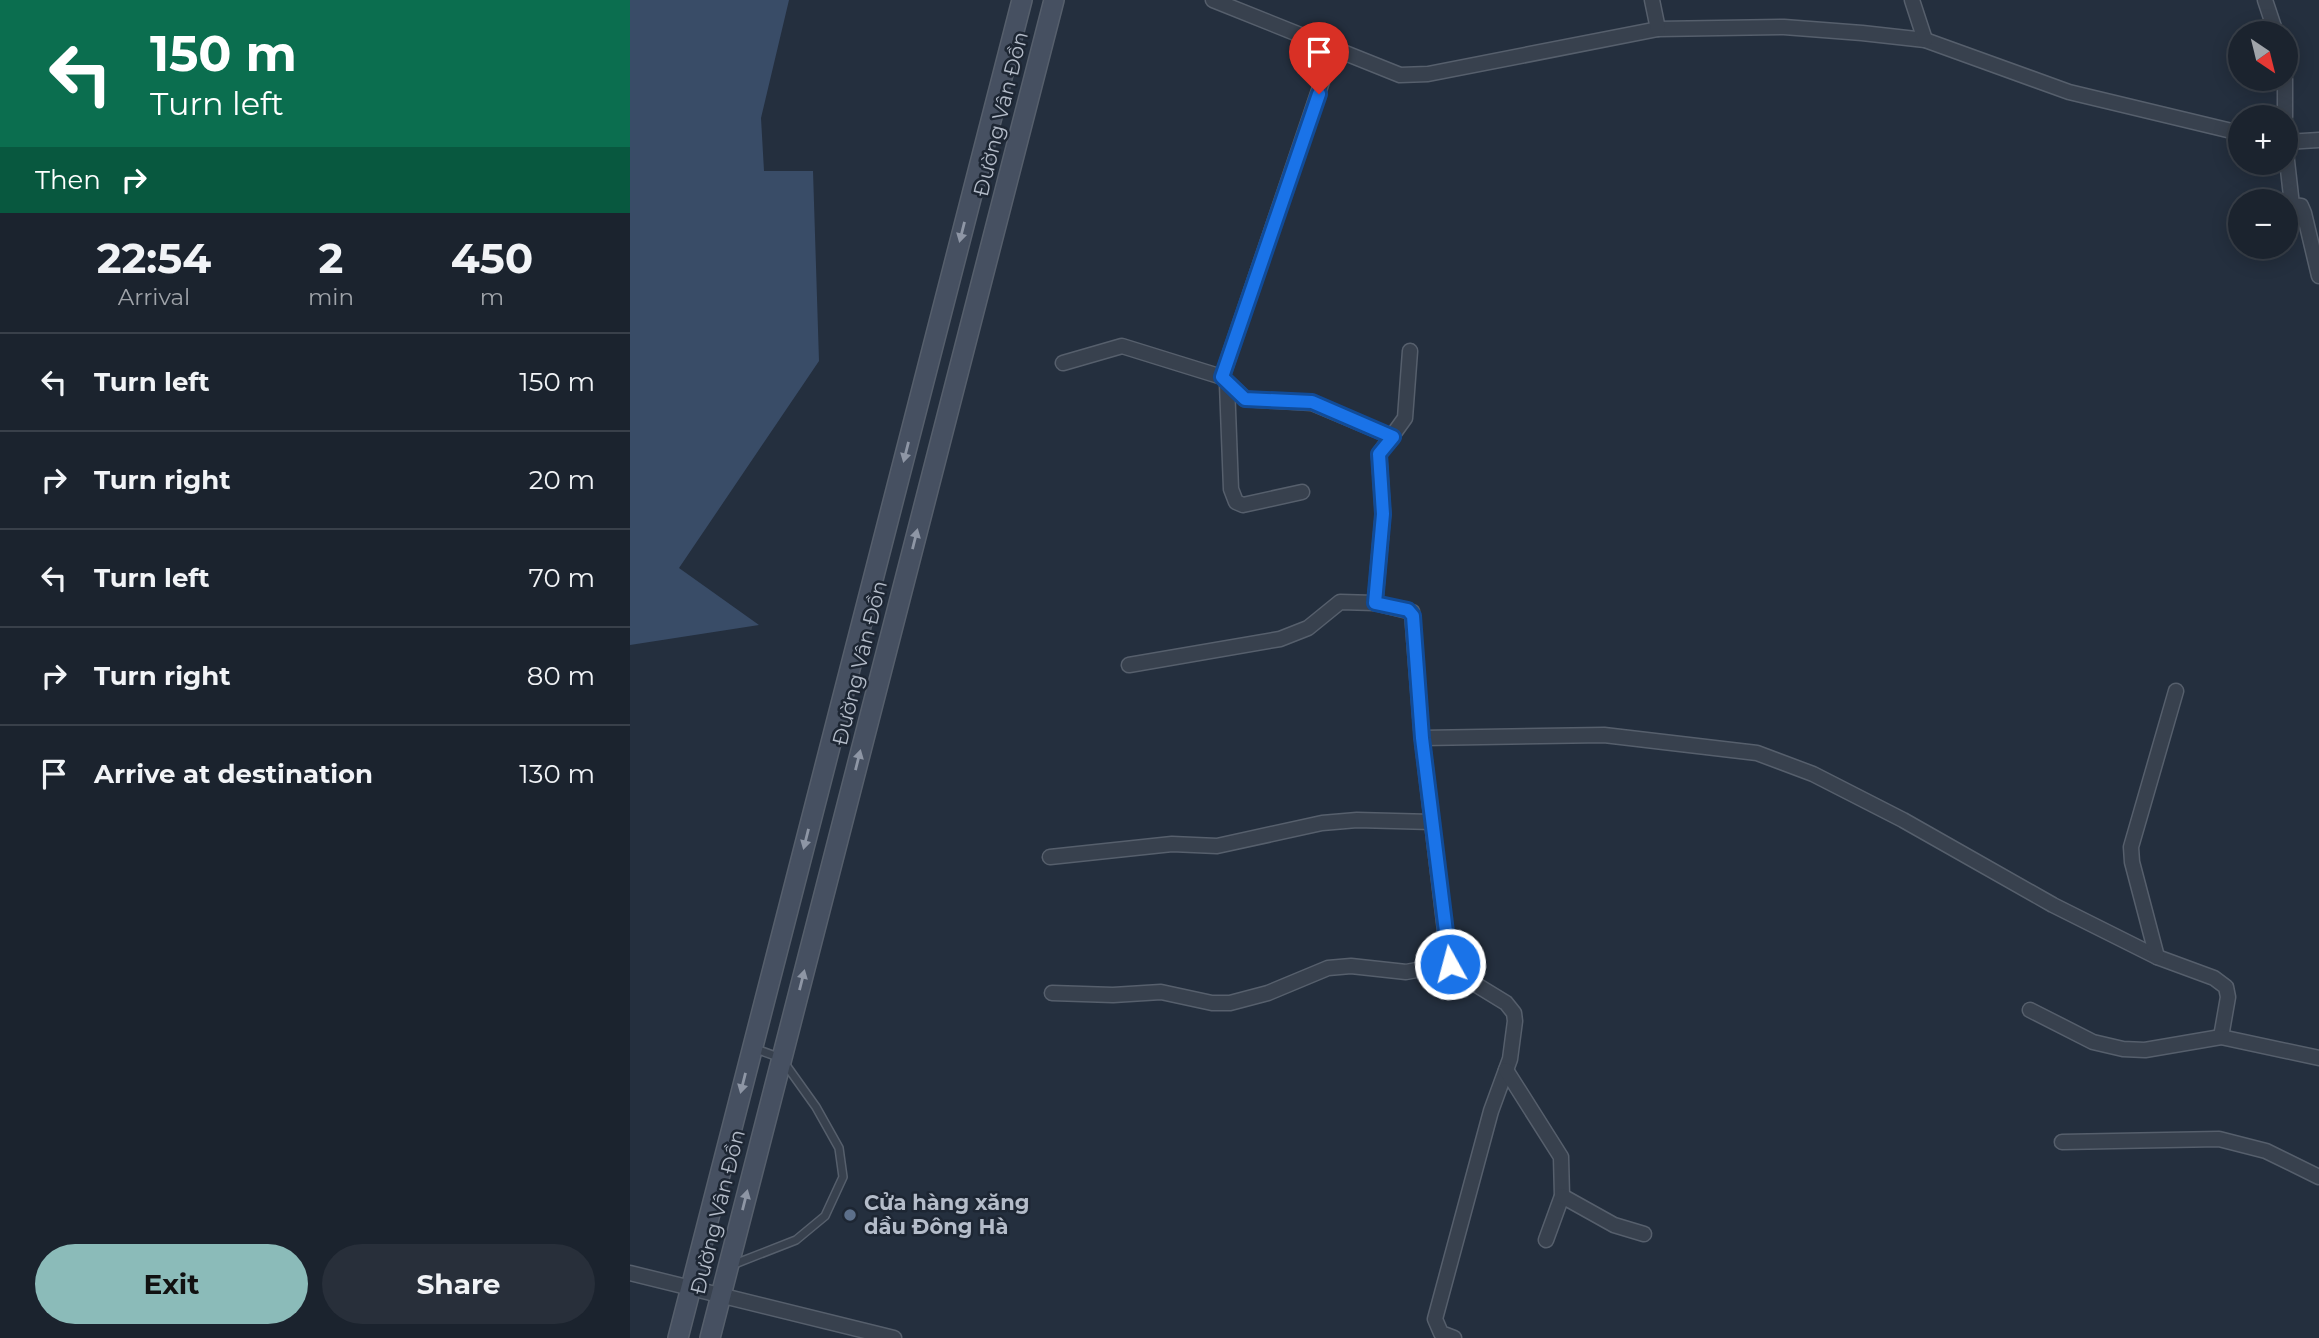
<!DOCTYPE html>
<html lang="en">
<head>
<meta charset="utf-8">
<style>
  :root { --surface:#1b232e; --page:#282f3a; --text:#f1f3f6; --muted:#a0a4aa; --line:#39404a; --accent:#8bbbb9 }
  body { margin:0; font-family:Montserrat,sans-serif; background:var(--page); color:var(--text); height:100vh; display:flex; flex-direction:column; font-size:26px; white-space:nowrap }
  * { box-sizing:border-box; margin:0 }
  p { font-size:23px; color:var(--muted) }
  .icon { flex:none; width:38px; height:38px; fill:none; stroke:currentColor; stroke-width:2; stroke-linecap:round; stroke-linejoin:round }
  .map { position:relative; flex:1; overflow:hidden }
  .panel { display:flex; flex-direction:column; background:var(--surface); width:630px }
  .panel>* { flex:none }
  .hud { background:#0b6e4f; color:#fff; overflow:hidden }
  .needle { width:46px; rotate:145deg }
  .tools { position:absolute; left:1598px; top:21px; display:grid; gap:14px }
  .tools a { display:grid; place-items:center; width:70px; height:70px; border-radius:50%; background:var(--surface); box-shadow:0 4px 18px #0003,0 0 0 2px var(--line); font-size:35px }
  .pin { position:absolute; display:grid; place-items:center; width:60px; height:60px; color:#fff; margin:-72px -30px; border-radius:50% 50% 50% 0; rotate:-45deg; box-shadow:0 0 7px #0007 }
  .pin .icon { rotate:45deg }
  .me { position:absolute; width:77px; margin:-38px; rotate:353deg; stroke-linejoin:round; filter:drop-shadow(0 0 5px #0008) }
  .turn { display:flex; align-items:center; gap:24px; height:147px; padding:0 35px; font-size:32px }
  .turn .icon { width:91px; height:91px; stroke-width:2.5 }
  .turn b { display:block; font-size:49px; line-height:60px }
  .then { display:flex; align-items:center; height:66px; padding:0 35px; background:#0003; gap:14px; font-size:26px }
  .eta { display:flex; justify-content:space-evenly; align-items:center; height:119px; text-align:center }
  .eta b { font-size:42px; font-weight:700; line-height:49px }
  .cta { display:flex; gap:14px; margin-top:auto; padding:14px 35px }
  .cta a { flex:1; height:80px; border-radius:42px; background:var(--accent); color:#111; font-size:28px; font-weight:700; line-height:80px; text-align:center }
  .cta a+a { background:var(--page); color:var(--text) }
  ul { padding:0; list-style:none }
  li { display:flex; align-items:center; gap:21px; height:98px; padding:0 35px; border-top:2px solid var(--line) }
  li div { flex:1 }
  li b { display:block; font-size:26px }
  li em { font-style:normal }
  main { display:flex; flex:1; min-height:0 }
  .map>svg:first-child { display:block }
</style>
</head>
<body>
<main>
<section class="panel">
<div class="hud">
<div class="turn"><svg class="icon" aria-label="left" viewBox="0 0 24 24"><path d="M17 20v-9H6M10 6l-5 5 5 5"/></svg><div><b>150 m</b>Turn left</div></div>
<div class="then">Then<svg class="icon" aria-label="right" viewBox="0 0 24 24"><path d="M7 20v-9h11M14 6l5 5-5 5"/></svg></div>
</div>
<div class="eta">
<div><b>22:54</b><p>Arrival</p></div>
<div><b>2</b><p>min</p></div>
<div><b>450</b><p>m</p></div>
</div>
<ul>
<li><svg class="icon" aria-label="left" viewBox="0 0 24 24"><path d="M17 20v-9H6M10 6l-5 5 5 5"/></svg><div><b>Turn left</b></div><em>150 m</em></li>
<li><svg class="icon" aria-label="right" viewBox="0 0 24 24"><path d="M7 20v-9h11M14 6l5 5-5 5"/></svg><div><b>Turn right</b></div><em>20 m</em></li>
<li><svg class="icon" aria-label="left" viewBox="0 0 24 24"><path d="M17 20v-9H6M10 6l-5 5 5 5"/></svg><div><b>Turn left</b></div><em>70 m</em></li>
<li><svg class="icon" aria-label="right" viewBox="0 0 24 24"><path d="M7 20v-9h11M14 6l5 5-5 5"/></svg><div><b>Turn right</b></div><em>80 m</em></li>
<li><svg class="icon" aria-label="arrive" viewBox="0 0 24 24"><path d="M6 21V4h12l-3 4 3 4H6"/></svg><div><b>Arrive at destination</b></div><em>130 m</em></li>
</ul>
<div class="cta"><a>Exit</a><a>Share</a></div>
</section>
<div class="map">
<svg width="1689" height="1338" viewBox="0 0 1689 1338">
  <rect width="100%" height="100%" fill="#242f3e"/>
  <path fill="#394c67" d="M 0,0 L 159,0 L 131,118 L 134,171 L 183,171 L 189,361 L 49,568 L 129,625 L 0,645 Z"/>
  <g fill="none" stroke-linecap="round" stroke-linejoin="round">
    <g stroke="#565f6c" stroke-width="10">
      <path id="lane" d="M 102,1265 L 166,1240 L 195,1216 L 213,1177 L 209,1148 L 186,1107 L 151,1058 L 126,1049"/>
    </g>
    <g stroke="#565f6c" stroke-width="17">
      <g id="street">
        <path d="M 583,0 L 770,75 L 798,74 L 1028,29 L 1154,27 L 1232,33 L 1295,40 L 1439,92 L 1610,133"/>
        <path d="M 1022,0 L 1028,29"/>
        <path d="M 1282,0 L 1295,40"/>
        <path d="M 1635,0 L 1646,33"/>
        <path d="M 1655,117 L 1655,79"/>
        <path d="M 1656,142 L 1689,140"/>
        <path d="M 1656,152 L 1662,205 L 1671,206 L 1674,213 L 1689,276"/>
        <path d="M 433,363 L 492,346 L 592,377 L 615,399 L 682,403 L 763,437"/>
        <path d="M 592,377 L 703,49"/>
        <path d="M 597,384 L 601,489 L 606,502 L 613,505 L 672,492"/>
        <path d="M 745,603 L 753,514 L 749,454 L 775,418 L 780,351"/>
        <path d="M 499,665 L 650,639 L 678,628 L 710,602 L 745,603 L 782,612 L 792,738 L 819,964 L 827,973 L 876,1003 L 884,1013 L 885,1021 L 880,1059 L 861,1111 L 805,1319 L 811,1333 L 824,1338"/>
        <path d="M 792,738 L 974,735 L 1127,753 L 1183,774 L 1273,820 L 1423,905 L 1527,957 L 1584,978 L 1596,987 L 1598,997 L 1591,1037"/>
        <path d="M 420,857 L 542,844 L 587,846 L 692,823 L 727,820 L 802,822"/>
        <path d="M 1527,957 L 1502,862 L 1501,847 L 1546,691"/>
        <path d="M 422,993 L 483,995 L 531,992 L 582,1003 L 600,1003 L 638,993 L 698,968 L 721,966 L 776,972 L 819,964"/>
        <path d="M 1400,1010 L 1463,1042 L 1493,1049 L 1515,1050 L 1591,1037 L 1689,1058"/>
        <path d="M 876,1070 L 931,1157 L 932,1196 L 916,1240"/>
        <path d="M 1432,1142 L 1589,1139 L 1636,1151 L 1689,1177"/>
        <path d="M 932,1196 L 984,1225 L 1014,1234"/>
        <path d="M 0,1273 L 264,1338"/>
      </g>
    </g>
    <g stroke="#565f6c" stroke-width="22">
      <g id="secondary">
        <path d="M 48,1338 L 392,0"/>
        <path d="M 80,1338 L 424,0"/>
      </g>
    </g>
    <use href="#lane" stroke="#38414e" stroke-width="7"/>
    <use href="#street" stroke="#38414e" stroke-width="14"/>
    <use href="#secondary" stroke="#465061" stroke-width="19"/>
  </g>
  <defs><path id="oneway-solid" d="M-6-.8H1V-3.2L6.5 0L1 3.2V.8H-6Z" transform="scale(1.75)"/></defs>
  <g fill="#8e96a5">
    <use href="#oneway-solid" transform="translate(332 232) rotate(104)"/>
    <use href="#oneway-solid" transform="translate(276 452) rotate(104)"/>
    <use href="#oneway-solid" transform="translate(285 539) rotate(-76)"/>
    <use href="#oneway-solid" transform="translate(228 760) rotate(-76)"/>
    <use href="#oneway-solid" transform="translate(176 839) rotate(104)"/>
    <use href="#oneway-solid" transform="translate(172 980) rotate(-76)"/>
    <use href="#oneway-solid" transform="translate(113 1083) rotate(104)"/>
    <use href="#oneway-solid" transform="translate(115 1200) rotate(-76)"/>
  </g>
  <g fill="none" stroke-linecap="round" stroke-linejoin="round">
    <g stroke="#114b97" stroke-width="18">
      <path id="route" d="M 689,94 L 592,377 L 615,399 L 682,402 L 763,437 L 749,454 L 753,514 L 745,603 L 778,610 L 783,616 L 792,738 L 820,964"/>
    </g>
    <use href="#route" stroke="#1a73e8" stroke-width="12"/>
  </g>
  <circle fill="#5c6f8a" stroke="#1d2633" stroke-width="2.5" cx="220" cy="1215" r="7"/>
  <g text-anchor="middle" stroke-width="5" stroke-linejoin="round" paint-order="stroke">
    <g font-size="21" fill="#b4bcc9" stroke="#1d2633">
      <text transform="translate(371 114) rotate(-76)" y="7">Đường Vân Đồn</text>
      <text transform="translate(230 663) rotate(-76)" y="7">Đường Vân Đồn</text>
      <text transform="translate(88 1212) rotate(-76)" y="7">Đường Vân Đồn</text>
    </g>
    <g font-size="21" font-weight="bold" fill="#b4bcc9" stroke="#1d2633" text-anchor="start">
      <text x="234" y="1210">Cửa hàng xăng<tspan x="234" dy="24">dầu Đông Hà</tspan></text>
    </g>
  </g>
</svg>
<div class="tools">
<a><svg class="needle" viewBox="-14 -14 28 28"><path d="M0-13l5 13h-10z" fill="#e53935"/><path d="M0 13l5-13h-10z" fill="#a0a4aa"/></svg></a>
<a>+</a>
<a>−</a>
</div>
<div class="pin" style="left:689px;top:94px;background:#d93025"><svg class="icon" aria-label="arrive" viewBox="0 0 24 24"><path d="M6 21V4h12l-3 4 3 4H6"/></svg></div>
<svg class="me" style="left:820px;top:964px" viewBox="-20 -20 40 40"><circle r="17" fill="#1a73e8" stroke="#fff" stroke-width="3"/><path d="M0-11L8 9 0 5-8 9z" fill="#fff"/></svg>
</div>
</main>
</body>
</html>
